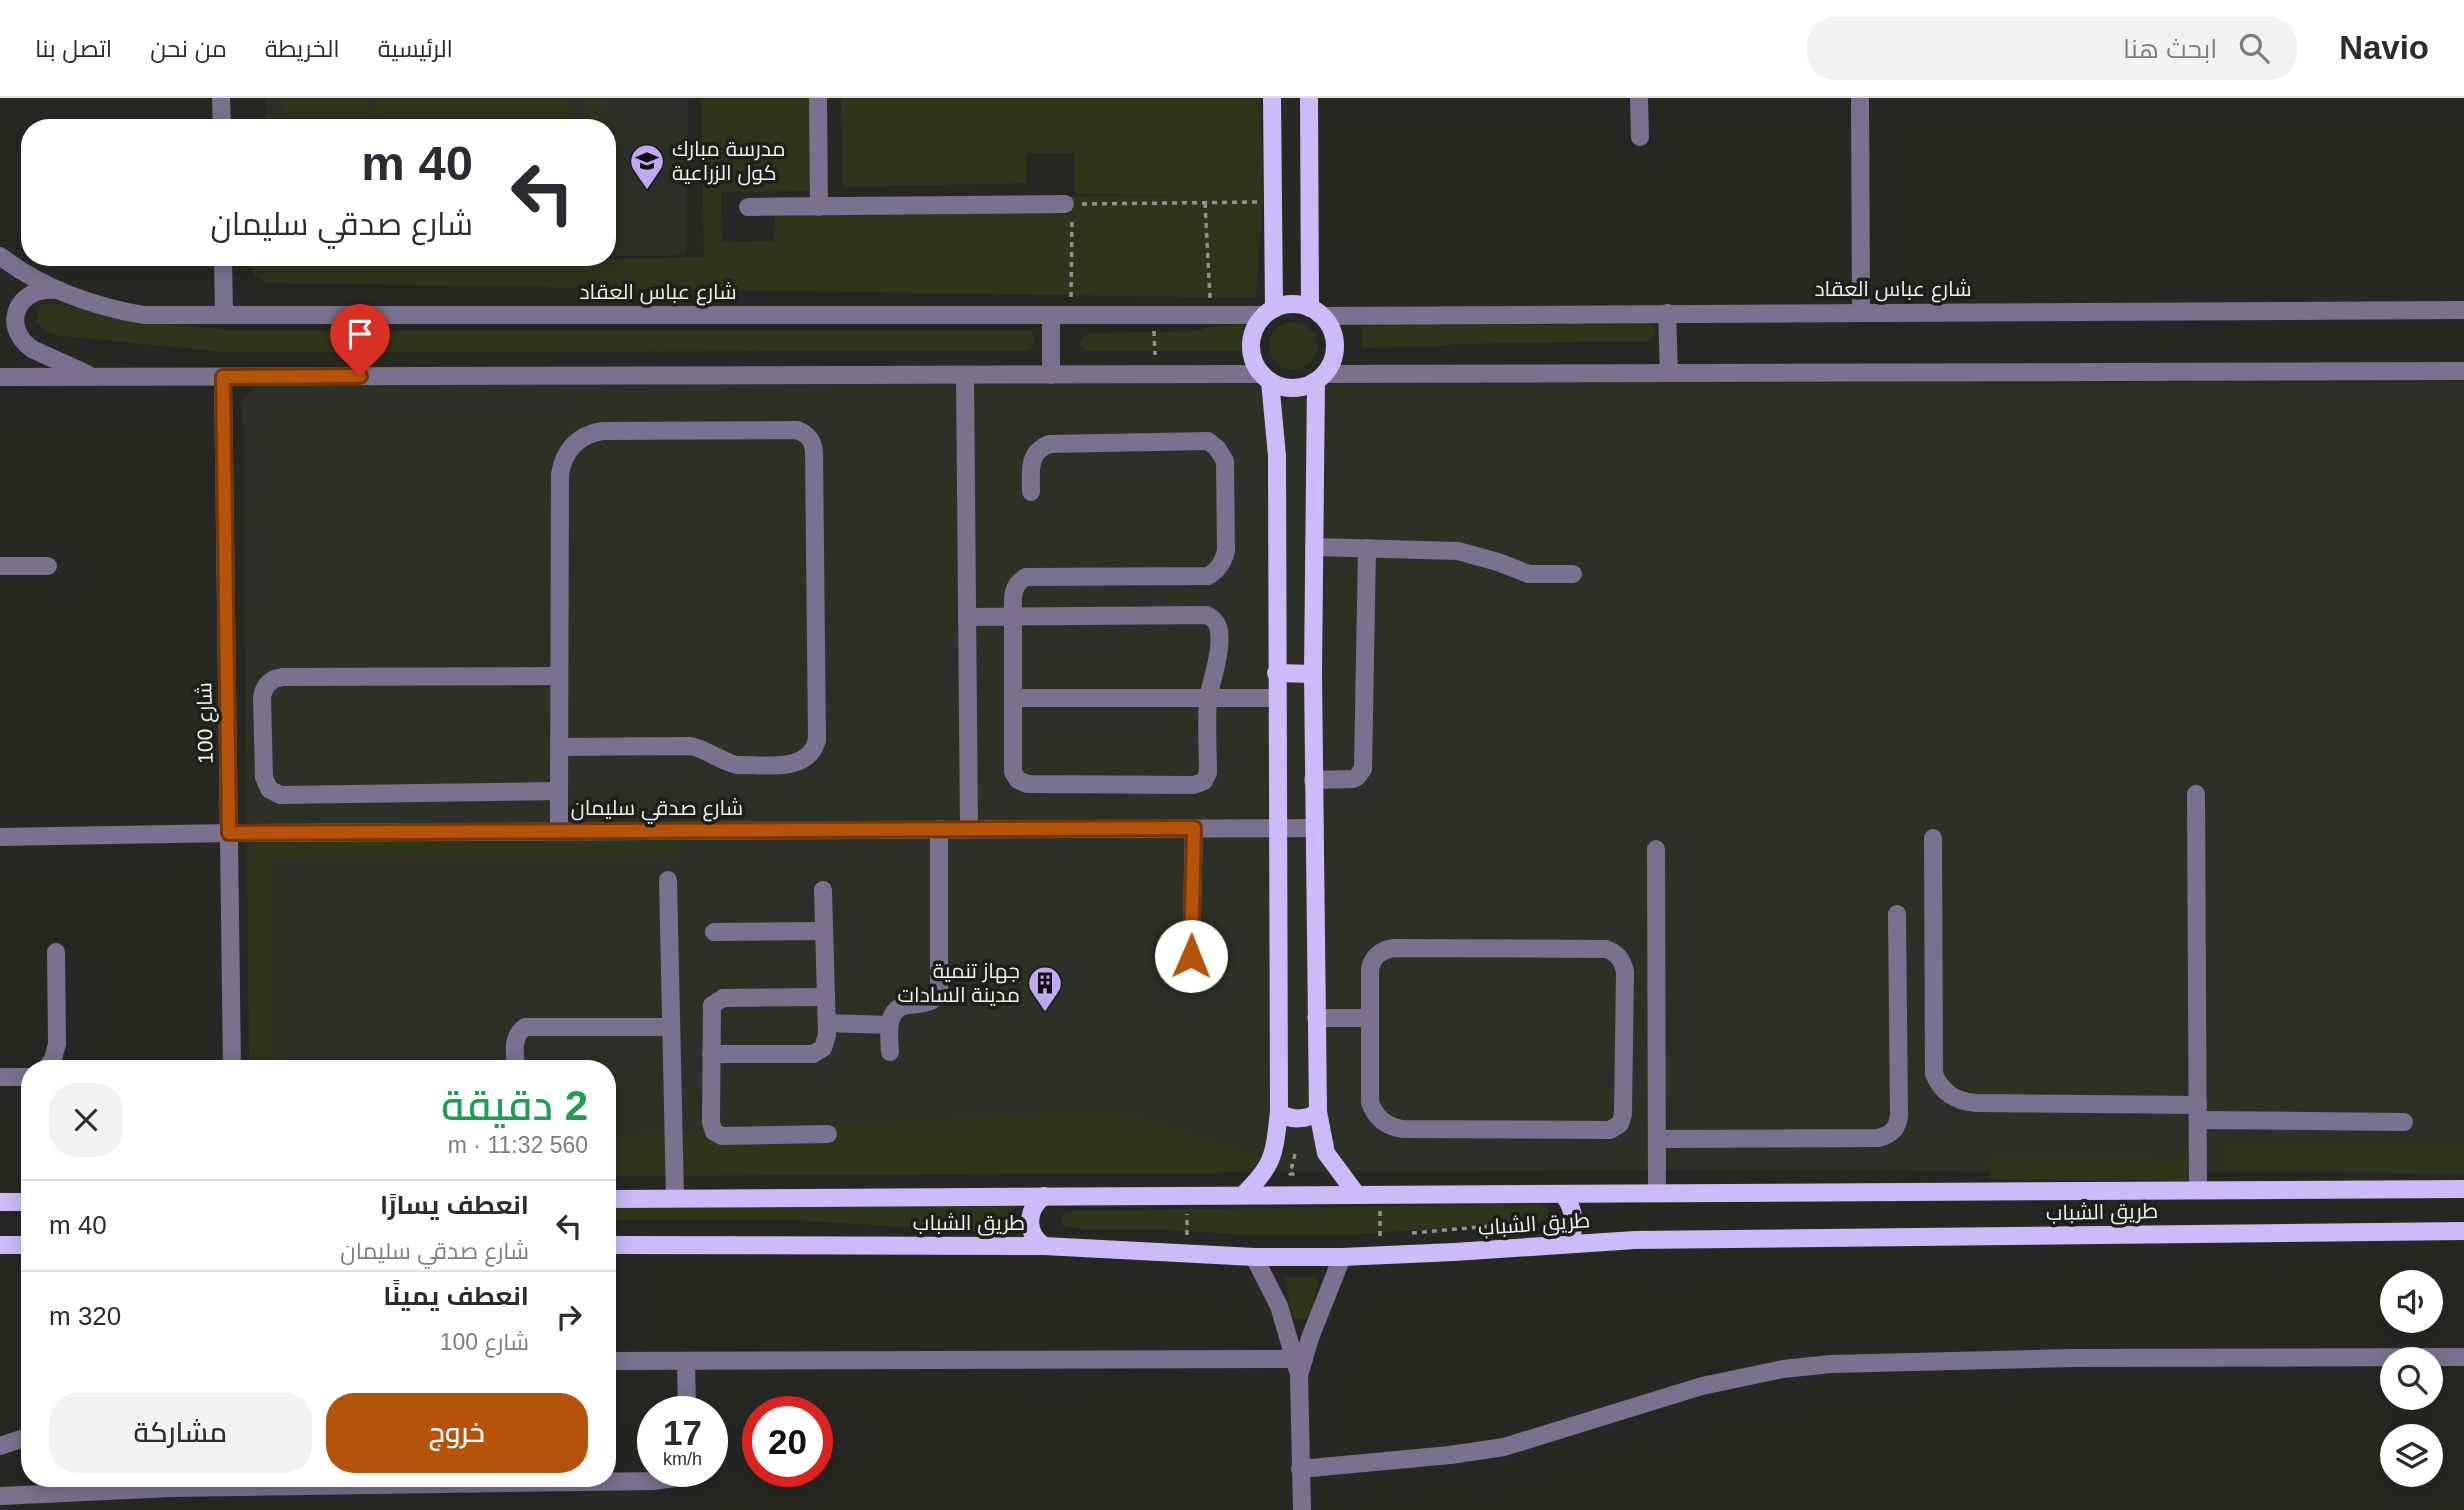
<!DOCTYPE html>
<html lang="ar">
<head>
<meta charset="utf-8">
<style>
  :root { --surface:#fff; --page:#f2f2f3; --text:#2b2b33; --muted:#7c7c81; --line:#e1e1e2; --accent:#b45309 }
  body { margin:0; font-family:Arial,Cairo,sans-serif; background:var(--page); color:var(--text); direction:rtl; height:100vh; display:flex; flex-direction:column; font-size:26px; white-space:nowrap }
  * { box-sizing:border-box; margin:0 }
  p { font-size:23px; color:var(--muted) }
  .icon { flex:none; width:38px; height:38px; fill:none; stroke:currentColor; stroke-width:2; stroke-linecap:round; stroke-linejoin:round }
  .map { position:relative; flex:1; overflow:hidden; direction:ltr }
  .panel { position:absolute; left:21px; top:962px; width:595px; height:427px; display:flex; flex-direction:column; background:var(--surface); border-radius:28px; box-shadow:0 4px 18px #0003; direction:rtl }
  .panel>* { flex:none }
  .hud { position:absolute; left:21px; top:21px; width:595px; height:147px; border-radius:28px; box-shadow:0 4px 18px #0003; direction:rtl; background:#fff; color:var(--text); overflow:hidden }
  .controls { position:absolute; left:2380px; top:1172px; display:grid; gap:14px }
  .controls a { display:grid; place-items:center; width:63px; height:63px; border-radius:50%; background:var(--surface); box-shadow:0 4px 18px #0003; font-size:35px }
  .speed { position:absolute; left:637px; top:1298px; display:flex; gap:14px; font-size:35px; font-weight:700; text-align:center }
  .speed>* { display:grid; place-content:center; width:91px; height:91px; border-radius:50%; background:var(--surface); box-shadow:0 4px 18px #0003; line-height:1 }
  .speed small { font-size:18px; font-weight:400 }
  .speed .limit { border:10px solid #d22; background:#fff; color:#111 }
  .pin { position:absolute; display:grid; place-items:center; width:60px; height:60px; color:#fff; margin:-72px -30px; border-radius:50% 50% 50% 0; rotate:-45deg; box-shadow:0 0 7px #0007 }
  .pin .icon { rotate:45deg }
  .me { position:absolute; width:77px; margin:-38px; rotate:1deg; stroke-linejoin:round; filter:drop-shadow(0 0 5px #0008) }
  .turn { display:flex; align-items:center; gap:24px; height:147px; padding:0 28px; font-size:32px }
  .turn .icon { width:91px; height:91px; stroke-width:2.5 }
  .turn b { display:block; font-size:49px; line-height:60px }
  .round { display:grid; place-items:center; flex:none; width:74px; height:74px; border-radius:28px; background:var(--page) }
  .overview { display:flex; align-items:center; justify-content:space-between; height:119px; padding:0 28px }
  h1 { font-size:42px; font-weight:600; line-height:52px; color:#1e9e55 }
  .cta { display:flex; gap:14px; margin-top:auto; padding:14px 28px }
  .cta a { flex:1; height:80px; border-radius:28px; background:var(--accent); color:#fff; font-size:28px; font-weight:600; line-height:80px; text-align:center }
  .cta a+a { background:var(--page); color:var(--text) }
  ul { padding:0; list-style:none }
  li { display:flex; align-items:center; gap:21px; height:91px; padding:0 28px; border-top:2px solid var(--line) }
  li div { flex:1 }
  li b { display:block; font-size:26px }
  li em { font-style:normal }
  header { display:flex; align-items:center; gap:42px; box-sizing:border-box; height:98px; padding:0 35px; background:var(--surface); border-bottom:2px solid var(--line) }
  header strong { font-size:33px }
  nav { display:flex; gap:38px; margin-inline-start:auto; font-size:24px }
  .search { width:490px; height:63px; background:var(--page); display:flex; align-items:center; gap:18px; box-sizing:border-box; padding:0 24px; border-radius:28px; color:var(--muted); font-size:26px }
  .map>svg:first-child { display:block }
</style>
</head>
<body>
<header>
<strong>Navio</strong>
<div class="search"><svg class="icon" aria-label="search" viewBox="0 0 24 24"><circle cx="10" cy="10" r="6"/><path d="M15 15l6 6"/></svg>ابحث هنا</div>
<nav><a>الرئيسية</a><a>الخريطة</a><a>من نحن</a><a>اتصل بنا</a></nav>
</header>
<div class="map">
<svg width="2464" height="1412" viewBox="0 0 2464 1412">
  <rect width="100%" height="100%" fill="#272824"/>
  <g fill="#2d3026">
    <path d="M 266,0 L 688,0 L 686,157 L 607,158 L 607,30 L 266,30 Z"/>
    <path d="M 264,159 L 525,159 L 264,164 Z"/>
    <path d="M 2464,284 L 2464,1076 L 1752,1072 L 607,1077 L 607,971 L 249,971 L 242,300 L 260,287 Z"/>
  </g>
  <g fill="#2e351b">
    <rect x="283" y="0" width="87" height="30"/>
    <rect x="376" y="0" width="193" height="30"/>
    <rect x="585" y="0" width="19" height="30"/>
    <path d="M 701,0 L 817,0 L 819,93 L 721,94 L 722,144 L 774,143 L 775,99 L 1191,98 L 1075,96 L 1074,55 L 1027,55 L 1027,85 L 843,89 L 841,0 L 1260,0 L 1263,98 L 1256,200 L 268,185 L 254,178 L 250,168 L 704,159 Z"/>
    <path d="M 40,206 L 61,206 L 124,222 L 238,233 L 1032,233 L 1035,245 L 1029,253 L 225,254 L 55,237 C 40,232 32,222 40,206 Z"/>
    <circle cx="1293" cy="248" r="24"/>
    <path d="M 1244,226 L 1242,245 L 1245,253 L 1085,253 L 1079,246 L 1083,239 L 1093,235 L 1200,233 L 1204,230 Z"/>
    <path d="M 1651,226 L 1656,236 L 1647,243 L 1451,246 L 1445,248 L 1362,250 L 1362,228 Z"/>
    <path d="M 280,739 L 680,743 L 680,760 L 272,761 L 273,971 L 249,971 L 248,758 L 259,743 Z"/>
    <path d="M 1042,1016 L 1126,1016 L 1261,1058 L 1260,1064 L 1245,1073 L 1213,1075 L 607,1078 L 607,1038 Z"/>
    <path d="M 2223,1047 L 2464,1047 L 2464,1071 L 2224,1072 Z"/>
    <path d="M 1990,1059 L 2188,1061 L 2188,1083 L 1990,1081 Z"/>
    <path d="M 1017,1106 L 1012,1113 L 1012,1120 L 1039,1137 L 792,1122 L 607,1122 L 607,1109 Z"/>
    <path d="M 1539,1106 L 1547,1109 L 1547,1119 L 1541,1123 L 1344,1137 L 1252,1137 L 1169,1132 L 1084,1131 L 1064,1128 L 1061,1122 L 1063,1115 L 1071,1113 Z"/>
    <path d="M 1285,1179 L 1318,1179 L 1311,1220 L 1293,1222 Z"/>
  </g>
  <g fill="none" stroke-linecap="round" stroke-linejoin="round">
    <g stroke="#929390" stroke-width="3.5" stroke-dasharray="5 5" stroke-linecap="butt">
      <path d="M 1205,105 L 1210,200"/>
      <path d="M 1082,106 L 1257,104"/>
      <path d="M 1071,199 L 1072,122"/>
      <path d="M 1154,233 L 1155,257"/>
      <path d="M 1295,1056 L 1290,1076 L 1299,1076"/>
      <path d="M 1380,1113 L 1380,1140"/>
      <path d="M 1412,1135 L 1514,1126"/>
      <path d="M 1187,1137 L 1187,1116"/>
    </g>
    <g stroke="#7a718f" stroke-width="18">
      <path d="M 221,0 L 222,30"/>
      <path d="M 818,0 L 819,109"/>
      <path d="M 1639,0 L 1640,39"/>
      <path d="M 1860,0 L 1861,214"/>
      <path d="M 748,109 L 1065,106"/>
      <path d="M 0,158 C 43,191 91,208 143,217 L 1264,217"/>
      <path d="M 223,159 L 224,217"/>
      <path d="M 56,192 C 17,188 0,228 32,251 L 87,276"/>
      <path d="M 1667,215 L 1669,275"/>
      <path d="M 1051,217 L 1051,277"/>
      <path d="M 1322,218 L 2464,212"/>
      <path d="M 1325,276 L 2464,273"/>
      <path d="M 965,277 L 969,731"/>
      <path d="M 0,279 L 1261,276"/>
      <path d="M 223,279 L 232,971"/>
      <path d="M 1314,449 L 1458,453 L 1498,464 L 1529,476 L 1573,476"/>
      <path d="M 0,468 L 48,468"/>
      <path d="M 967,519 L 1207,517 C 1214,521 1218,525 1219,533 C 1222,557 1211,580 1208,603 C 1206,627 1208,651 1208,675 L 1204,683 L 1194,687 L 1027,686 L 1018,682 L 1013,674 L 1013,518 C 1013,502 1010,488 1026,479 L 1208,478 C 1218,472 1223,465 1226,453 L 1225,363 L 1217,350 L 1208,343 L 1049,346 C 1027,355 1031,374 1031,394"/>
      <path d="M 1013,600 L 1276,600"/>
      <path d="M 559,649 L 690,648 C 707,651 720,663 737,667 C 765,666 808,676 817,642 L 814,354 C 813,342 808,336 797,332 L 602,333 C 578,337 564,352 560,376 L 559,708 L 559,733"/>
      <path d="M 1313,682 L 1353,681 L 1357,679 L 1363,671 L 1367,450"/>
      <path d="M 559,693 L 280,697 L 269,691 L 264,679 L 262,599 C 264,587 271,580 283,579 L 559,578"/>
      <path d="M 2196,696 L 2198,1092"/>
      <path d="M 0,739 L 229,735 L 1314,730"/>
      <path d="M 1933,740 L 1934,976 C 1942,995 1955,1003 1976,1005 L 2198,1007"/>
      <path d="M 1656,751 L 1657,1095"/>
      <path d="M 668,782 L 675,1100"/>
      <path d="M 714,834 L 824,833"/>
      <path d="M 1394,850 L 1606,851 C 1618,855 1623,863 1625,874 L 1623,1016 L 1620,1026 L 1610,1032 L 1402,1031 C 1386,1028 1375,1020 1370,1004 L 1370,871 C 1373,858 1381,852 1394,850 Z"/>
      <path d="M 1191,858 L 1194,730"/>
      <path d="M 826,899 L 723,900 L 712,907 L 711,1025 L 714,1034 L 722,1038 L 828,1036"/>
      <path d="M 1316,920 L 1370,920"/>
      <path d="M 827,925 L 889,927"/>
      <path d="M 890,954 C 889,936 885,910 908,907 C 917,906 923,906 931,903 L 939,893 L 939,731"/>
      <path d="M 711,956 L 813,956 L 823,950 L 827,937 L 823,792"/>
      <path d="M 45,971 L 53,961 L 57,946 L 56,854"/>
      <path d="M 516,971 C 515,956 511,939 525,929 L 671,929"/>
      <path d="M 0,979 L 30,979"/>
      <path d="M 2198,1022 L 2404,1024"/>
      <path d="M 1657,1041 L 1878,1040 C 1891,1037 1898,1031 1899,1017 L 1897,816"/>
      <path d="M 1254,1159 L 1279,1208 L 1298,1273"/>
      <path d="M 607,1263 L 1304,1261"/>
      <path d="M 686,1264 L 687,1314"/>
      <path d="M 0,1348 L 30,1338"/>
      <path d="M 1300,1371 L 1450,1357 L 1504,1349 L 1702,1288 L 1783,1271 L 1831,1266 L 2073,1260 L 2464,1259"/>
      <path d="M 0,1398 L 171,1390 L 653,1383 L 674,1380 L 683,1374"/>
      <path d="M 1302,1412 L 1299,1277 L 1310,1240 L 1342,1159"/>
    </g>
    <g stroke="#cdbaf8" stroke-width="18">
      <path d="M 1272,0 L 1274,211"/>
      <path d="M 1309,0 L 1310,210"/>
      <circle cx="1293" cy="248" r="42"/>
      <path d="M 1316,283 L 1313,576 L 1318,1014 L 1326,1055 L 1357,1097"/>
      <path d="M 1276,575 L 1313,576"/>
      <path d="M 1279,1014 C 1290,1023 1307,1022 1318,1014"/>
      <path d="M 1563,1096 C 1575,1112 1577,1128 1568,1146"/>
      <path d="M 1243,1097 C 1275,1066 1274,1056 1279,1014 L 1277,358 L 1270,283"/>
      <path d="M 1044,1098 C 1026,1112 1025,1135 1044,1148"/>
      <path d="M 607,1101 L 2464,1091"/>
      <path d="M 0,1104 L 30,1104"/>
      <path d="M 0,1147 L 30,1147"/>
      <path d="M 607,1147 L 1044,1148 L 1254,1159 L 1342,1159 L 1454,1154 L 1635,1142 L 2464,1133"/>
    </g>
  </g>
  <g fill="none" stroke-linecap="round" stroke-linejoin="round">
    <g stroke="#753606" stroke-width="18">
      <path id="route" d="M 360,278 L 223,279 L 229,735 L 1194,730 L 1191,858"/>
    </g>
    <use href="#route" stroke="#b45309" stroke-width="12"/>
  </g>
  <defs>
    <g id="school-pin" transform="scale(1.75)"><path d="M0 17L-7.5 6A9.5 9.5 0 1 1 7.5 6Z" fill="#c0a8f3" stroke="#1d1f1a"/><path d="M0-5L7-2L0 1L-7-2ZM-4 1L0 2.5L4 1V4Q0 6-4 4Z" fill="#111"/></g>
    <g id="building-pin" transform="scale(1.75)"><path d="M0 17L-7.5 6A9.5 9.5 0 1 1 7.5 6Z" fill="#c0a8f3" stroke="#1d1f1a"/><path d="M-4-6H4V6H1V3H-1V6H-4ZM-2.5-4.3h1.7v1.8h-1.7ZM.8-4.3h1.7v1.8H.8ZM-2.5-1h1.7V.8h-1.7ZM.8-1h1.7V.8H.8Z" fill="#111"/></g>
  </defs>
  <g fill-rule="evenodd">
    <use href="#school-pin" x="647" y="63"/>
    <use href="#building-pin" x="1045" y="885"/>
  </g>
  <g text-anchor="middle" stroke-width="7" stroke-linejoin="round" paint-order="stroke">
    <g font-size="21" fill="#f0f1ee" stroke="#1d1f1a" text-anchor="start">
      <text x="672" y="58">مدرسة مبارك<tspan x="672" dy="24">كول الزراعية</tspan></text>
      <text x="1020" y="880" text-anchor="end">جهاز تنمية<tspan x="1020" dy="24">مدينة السادات</tspan></text>
    </g>
    <g font-size="21" fill="#f0f1ee" stroke="#1d1f1a">
      <text x="1893" y="198">شارع عباس العقاد</text>
      <text x="658" y="201">شارع عباس العقاد</text>
      <text transform="translate(205 625) rotate(-91)" y="7">شارع 100</text>
      <text x="657" y="717">شارع صدقي سليمان</text>
      <text transform="translate(2102 1114) rotate(-1)" y="7">طريق الشباب</text>
      <text x="969" y="1132">طريق الشباب</text>
      <text transform="translate(1534 1126) rotate(-4)" y="7">طريق الشباب</text>
    </g>
  </g>
</svg>
<div class="controls">
<a><svg class="icon" aria-label="sound" viewBox="0 0 24 24"><path d="M4 9h4l5-4v14l-5-4H4zM17 9q2 3 0 6"/></svg></a>
<a><svg class="icon" aria-label="search" viewBox="0 0 24 24"><circle cx="10" cy="10" r="6"/><path d="M15 15l6 6"/></svg></a>
<a><svg class="icon" aria-label="layers" viewBox="0 0 24 24"><path d="M12 4l9 5-9 5-9-5zM3 14l9 5 9-5"/></svg></a>
</div>
<div class="speed"><div>17<small>km/h</small></div><div class="limit">20</div></div>
<div class="pin" style="left:360px;top:278px;background:#d93025"><svg class="icon" aria-label="arrive" viewBox="0 0 24 24"><path d="M6 21V4h12l-3 4 3 4H6"/></svg></div>
<svg class="me" style="left:1191px;top:858px" viewBox="-20 -20 40 40"><circle r="19" fill="#fff"/><path d="M0-13L10 11 0 6-10 11z" fill="#b45309"/></svg>
<div class="hud">
<div class="turn"><svg class="icon" aria-label="left" viewBox="0 0 24 24"><path d="M17 20v-9H6M10 6l-5 5 5 5"/></svg><div><b>40 m</b>شارع صدقي سليمان</div></div>
</div>
<section class="panel">
<div class="overview"><div><h1>2 دقيقة</h1><p>560 m · 11:32</p></div><a class="round"><svg class="icon" aria-label="close" viewBox="0 0 24 24"><path d="M6 6l12 12M18 6L6 18"/></svg></a></div>
<ul>
<li><svg class="icon" aria-label="left" viewBox="0 0 24 24"><path d="M17 20v-9H6M10 6l-5 5 5 5"/></svg><div><b>انعطف يسارًا</b><p>شارع صدقي سليمان</p></div><em>40 m</em></li>
<li><svg class="icon" aria-label="right" viewBox="0 0 24 24"><path d="M7 20v-9h11M14 6l5 5-5 5"/></svg><div><b>انعطف يمينًا</b><p>شارع 100</p></div><em>320 m</em></li>
</ul>
<div class="cta"><a>خروج</a><a>مشاركة</a></div>
</section>
</div>
</body>
</html>
